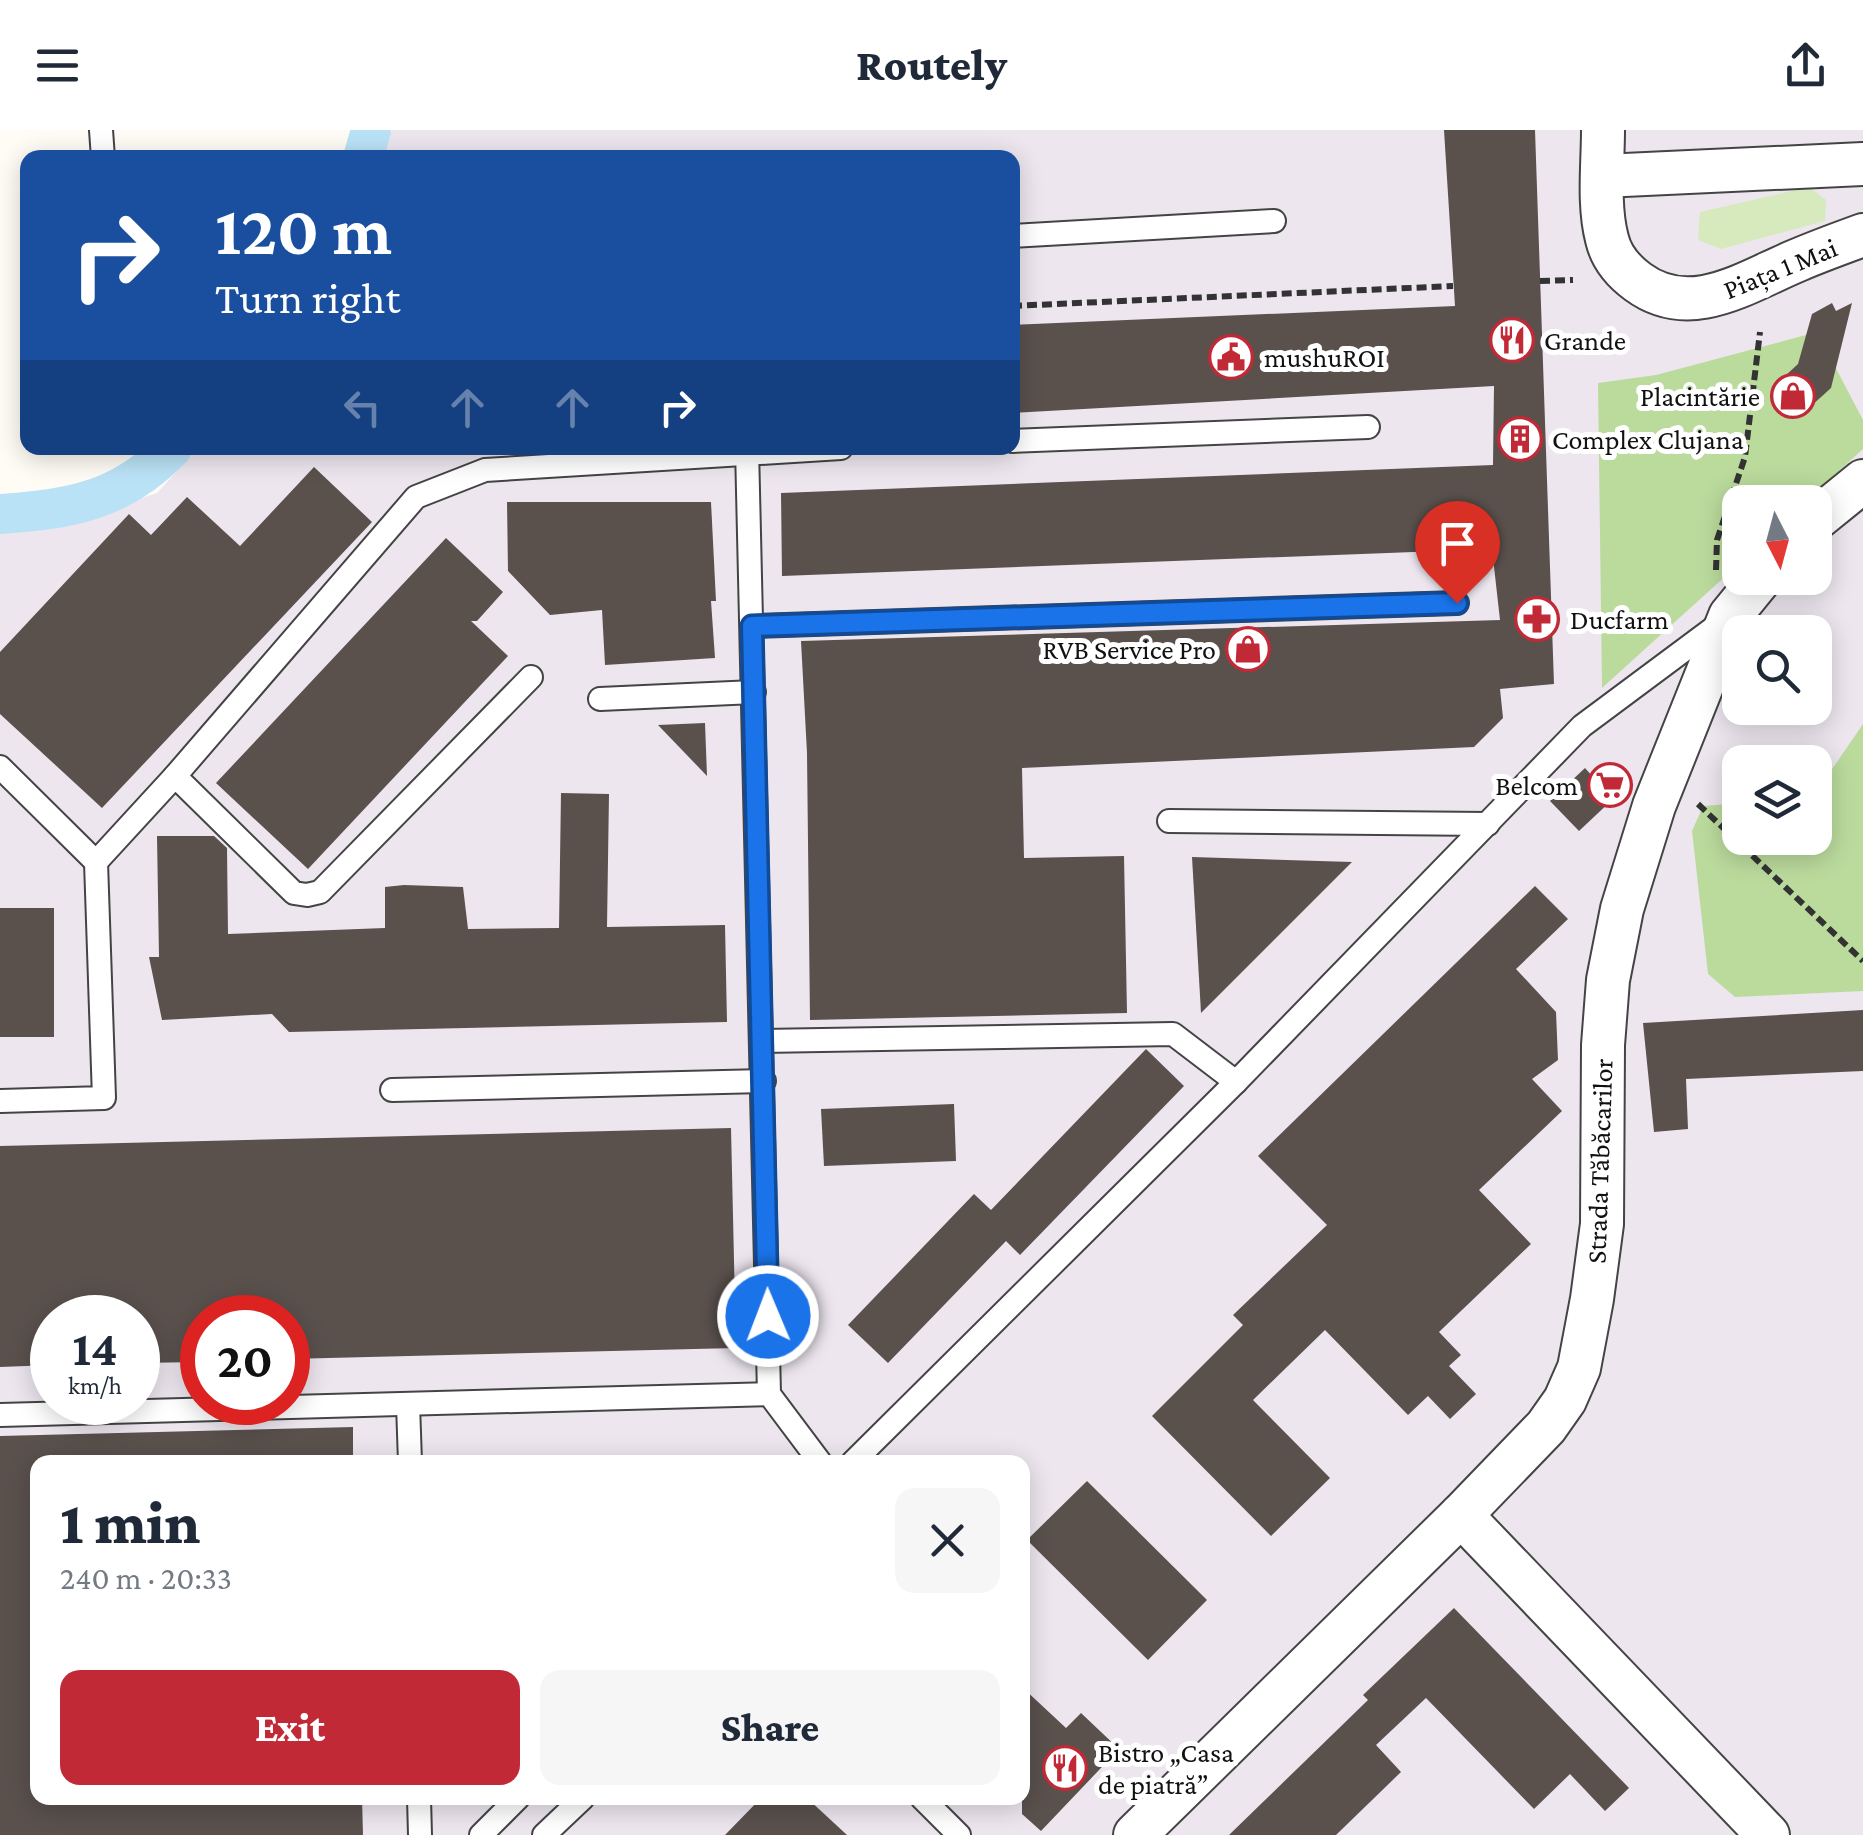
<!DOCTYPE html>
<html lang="en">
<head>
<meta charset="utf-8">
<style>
  :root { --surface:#fff; --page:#f6f6f7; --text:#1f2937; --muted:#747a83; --accent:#c12936 }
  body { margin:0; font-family:"Crimson Pro",serif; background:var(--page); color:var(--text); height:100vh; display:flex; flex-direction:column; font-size:38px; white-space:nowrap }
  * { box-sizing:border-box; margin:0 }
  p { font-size:32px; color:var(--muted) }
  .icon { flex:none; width:55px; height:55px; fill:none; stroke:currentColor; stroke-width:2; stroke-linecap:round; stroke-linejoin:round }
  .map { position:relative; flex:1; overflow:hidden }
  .side { position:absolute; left:30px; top:1325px; width:1000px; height:350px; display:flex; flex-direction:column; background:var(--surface); border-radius:20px; box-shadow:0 5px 25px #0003 }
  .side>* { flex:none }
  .guide { position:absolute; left:20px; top:20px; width:1000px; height:305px; border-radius:20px; box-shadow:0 5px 25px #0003; background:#1a4fa0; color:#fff; overflow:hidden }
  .needle { width:65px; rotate:174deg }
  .tools { position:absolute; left:1722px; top:355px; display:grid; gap:20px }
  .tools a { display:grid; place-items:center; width:110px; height:110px; border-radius:20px; background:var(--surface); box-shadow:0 5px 25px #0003; font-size:50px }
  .speed { position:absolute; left:30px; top:1165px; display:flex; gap:20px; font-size:50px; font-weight:700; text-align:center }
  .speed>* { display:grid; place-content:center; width:130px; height:130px; border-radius:50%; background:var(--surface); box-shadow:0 5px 25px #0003; line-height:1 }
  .speed small { font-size:25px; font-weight:400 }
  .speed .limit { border:15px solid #d22; background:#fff; color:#111 }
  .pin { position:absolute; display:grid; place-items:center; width:85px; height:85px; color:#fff; margin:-102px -42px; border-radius:50% 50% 50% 0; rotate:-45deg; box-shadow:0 0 10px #0007 }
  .pin .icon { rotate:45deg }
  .me { position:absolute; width:110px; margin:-55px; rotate:359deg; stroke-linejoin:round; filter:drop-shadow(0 0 8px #0008) }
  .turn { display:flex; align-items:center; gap:35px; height:210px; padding:0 30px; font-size:45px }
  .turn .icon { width:130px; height:130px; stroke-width:2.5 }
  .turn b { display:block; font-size:70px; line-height:85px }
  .lanes { display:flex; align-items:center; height:95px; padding:0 30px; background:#0003; justify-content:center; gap:50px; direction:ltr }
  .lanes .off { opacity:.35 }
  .round { display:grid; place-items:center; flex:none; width:105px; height:105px; border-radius:20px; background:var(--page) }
  .overview { display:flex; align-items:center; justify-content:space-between; height:170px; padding:0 30px }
  h1 { font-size:60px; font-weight:800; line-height:75px }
  .primary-button { display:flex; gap:20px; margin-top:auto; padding:20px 30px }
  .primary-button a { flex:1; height:115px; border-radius:20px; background:var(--accent); color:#fff; font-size:40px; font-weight:800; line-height:115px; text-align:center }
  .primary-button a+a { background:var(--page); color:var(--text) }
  header { display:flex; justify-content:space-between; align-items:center; height:130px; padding:0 30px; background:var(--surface); font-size:45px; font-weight:800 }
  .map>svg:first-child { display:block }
</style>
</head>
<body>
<header><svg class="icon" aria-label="menu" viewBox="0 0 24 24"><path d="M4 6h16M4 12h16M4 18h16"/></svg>Routely<svg class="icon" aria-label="share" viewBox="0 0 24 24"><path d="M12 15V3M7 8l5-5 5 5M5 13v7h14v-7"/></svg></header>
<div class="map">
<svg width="1863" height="1705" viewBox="0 0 1863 1705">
  <rect width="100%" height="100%" fill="#fffcf5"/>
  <path fill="#ede6ef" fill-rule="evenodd" d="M 392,0 L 1863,0 L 1863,1705 L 0,1705 L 0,396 L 79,388 L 157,363 L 198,318 L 1012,318 L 1012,28 L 382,27 L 385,11 ZM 1740,372 L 1815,372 L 1815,448 L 1740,448 ZM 1740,502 L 1815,502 L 1815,578 L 1740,578 ZM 1740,632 L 1815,632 L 1815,708 L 1740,708 ZM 52,1188 L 138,1188 L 138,1272 L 52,1272 ZM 202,1188 L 288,1188 L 288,1272 L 202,1272 ZM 38,1332 L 1022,1332 L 1022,1668 L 38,1668 Z"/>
  <path fill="#d6eabd" d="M 1809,57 L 1826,70 L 1825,91 L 1721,119 L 1698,110 L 1700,82 Z"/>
  <g fill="#bbdb9d">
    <path d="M 1817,202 L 1863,290 L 1863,319 L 1805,372 L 1740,372 L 1740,433 L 1602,558 L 1598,253 L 1656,245 Z"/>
    <path d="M 1863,594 L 1863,861 L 1735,867 L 1708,844 L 1692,701 L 1703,676 L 1740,673 L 1740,708 L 1815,708 L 1815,664 Z"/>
  </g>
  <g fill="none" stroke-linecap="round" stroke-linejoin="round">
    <g stroke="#bae2f6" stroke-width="40">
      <path d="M 363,28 L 371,0"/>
      <path d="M 0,384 C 71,379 121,371 172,318"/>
    </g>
  </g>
  <g fill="#5a514d">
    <path d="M 1444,0 L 1535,0 L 1554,554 L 1500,559 L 1503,588 L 1474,617 L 1022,638 L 1024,728 L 1124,726 L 1127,883 L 810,890 L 807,623 L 801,511 L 1500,490 L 1492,419 L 782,446 L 781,363 L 1493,335 L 1494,256 L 1012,283 L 1012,195 L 1455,176 Z"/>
    <path d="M 1832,173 L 1836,181 L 1852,173 L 1831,258 L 1800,286 L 1773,257 L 1798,234 L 1812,184 Z"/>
    <path d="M 314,337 L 372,392 L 102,678 L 0,584 L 0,522 L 129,384 L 151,405 L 187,367 L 240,416 Z"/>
    <path d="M 507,372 L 711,372 L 716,471 L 711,471 L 715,528 L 605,535 L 602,480 L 550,485 L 508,441 Z"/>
    <path d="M 446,408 L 503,462 L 477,491 L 471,491 L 508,526 L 308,739 L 216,653 Z"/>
    <path d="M 705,593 L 707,646 L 658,595 Z"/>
    <path d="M 1585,638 L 1613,669 L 1579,701 L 1550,671 Z"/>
    <path d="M 561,663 L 609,664 L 607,797 L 725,795 L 727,892 L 289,902 L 272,884 L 162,890 L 149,827 L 159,827 L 157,706 L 214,706 L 227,718 L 228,804 L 385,798 L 385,757 L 404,755 L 463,757 L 468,799 L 559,798 Z"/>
    <path d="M 1192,727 L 1352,732 L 1201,883 Z"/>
    <path d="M 1535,756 L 1568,789 L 1516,839 L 1556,882 L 1558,930 L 1532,949 L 1562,981 L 1479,1060 L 1531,1114 L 1439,1202 L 1461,1225 L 1449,1236 L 1476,1264 L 1450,1289 L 1428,1266 L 1408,1285 L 1325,1200 L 1253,1270 L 1330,1348 L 1271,1406 L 1152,1286 L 1243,1195 L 1233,1185 L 1327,1095 L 1258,1026 Z"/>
    <rect x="0" y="778" width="54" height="129"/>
    <path d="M 1863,880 L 1863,941 L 1686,949 L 1688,999 L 1654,1002 L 1643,893 Z"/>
    <path d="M 1146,919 L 1184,956 L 1020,1125 L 1006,1111 L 888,1233 L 848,1195 L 974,1064 L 991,1080 Z"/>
    <path d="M 954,974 L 956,1031 L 824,1036 L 821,979 Z"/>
    <path d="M 731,998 L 736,1218 L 288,1229 L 288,1188 L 202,1188 L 202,1232 L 138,1233 L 138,1188 L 52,1188 L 52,1235 L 0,1237 L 0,1016 Z"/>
    <path d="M 353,1297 L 353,1332 L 38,1332 L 38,1668 L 362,1668 L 363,1705 L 0,1705 L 0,1306 Z"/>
    <path d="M 1087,1351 L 1207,1470 L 1148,1530 L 1027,1410 Z"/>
    <path d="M 1454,1478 L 1629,1658 L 1605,1681 L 1570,1644 L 1534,1679 L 1426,1568 L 1376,1615 L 1401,1642 L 1336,1705 L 1229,1705 L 1368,1570 L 1363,1565 Z"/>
    <path d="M 1022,1557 L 1066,1598 L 1081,1583 L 1119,1619 L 1041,1701 L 1022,1684 Z"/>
    <path d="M 761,1668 L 807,1668 L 847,1705 L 725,1705 Z"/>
  </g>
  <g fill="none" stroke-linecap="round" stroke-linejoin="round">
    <g stroke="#444" stroke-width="26">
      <g id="lane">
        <path d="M 101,0 L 103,28"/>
        <path d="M 1012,106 L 1274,91"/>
        <path d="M 1012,311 L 1368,297"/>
        <path d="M 747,318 L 769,1264 L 820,1332"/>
        <path d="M 752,496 L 1457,473"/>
        <path d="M 600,569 L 754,562"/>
        <path d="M 0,637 L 96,732 L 175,646 L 416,367 L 485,340 L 841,318"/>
        <path d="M 175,646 L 294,763 L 307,765 L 320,762 L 531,547"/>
        <path d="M 1169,691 L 1488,694"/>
        <path d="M 761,911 L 1173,904 L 1236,952"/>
        <path d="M 392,960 L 764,951"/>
        <path d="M 0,971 L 104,968 L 96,732"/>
        <path d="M 408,1274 L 410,1332"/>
        <path d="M 0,1285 L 769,1264"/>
        <path d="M 853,1332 L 1236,952 L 1582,596 L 1719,494"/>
        <path d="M 419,1668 L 420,1705"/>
        <path d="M 922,1668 L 959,1705"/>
        <path d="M 481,1705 L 518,1668"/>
        <path d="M 544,1705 L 583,1668"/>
      </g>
    </g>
    <g stroke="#444" stroke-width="46">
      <g id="street">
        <path d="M 1603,0 C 1603,34 1598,75 1607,109 C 1611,126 1623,141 1638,152 C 1691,191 1747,151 1798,130 C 1819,121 1841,113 1863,105"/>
        <path d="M 1603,46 L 1863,34"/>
        <path d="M 1815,390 L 1863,351"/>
        <path d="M 1461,1385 L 1768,1705"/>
        <path d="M 1135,1705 L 1461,1385 L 1546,1297 L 1565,1270 L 1579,1238 L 1592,1169 L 1602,1094 L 1603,915 L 1608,850 L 1622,779 L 1654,676 L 1730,486 L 1761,448"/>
      </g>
    </g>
    <g stroke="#333" stroke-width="6" stroke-dasharray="10 5" stroke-linecap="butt">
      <path d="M 1540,151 L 1573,150"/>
      <path d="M 1012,176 L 1453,156"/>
      <path d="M 1716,440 L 1717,410 L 1745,327 L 1760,202"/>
      <path d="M 1698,674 L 1863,831"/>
    </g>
    <use href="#lane" stroke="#fff" stroke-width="22"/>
    <use href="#street" stroke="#fff" stroke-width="42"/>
  </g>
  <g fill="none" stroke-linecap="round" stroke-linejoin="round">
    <g stroke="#114b97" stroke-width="25">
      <path id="route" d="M 768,1186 L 752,496 L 1457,473"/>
    </g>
    <use href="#route" stroke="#1a73e8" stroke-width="18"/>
  </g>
  <defs>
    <g id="restaurant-ring" transform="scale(2.25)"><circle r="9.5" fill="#fff" stroke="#c12936" stroke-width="1.5"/><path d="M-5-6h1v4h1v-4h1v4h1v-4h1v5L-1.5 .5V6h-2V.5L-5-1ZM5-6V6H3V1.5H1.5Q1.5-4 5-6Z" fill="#c12936"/></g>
    <g id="civic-ring" transform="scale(2.25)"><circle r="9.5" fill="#fff" stroke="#c12936" stroke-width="1.5"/><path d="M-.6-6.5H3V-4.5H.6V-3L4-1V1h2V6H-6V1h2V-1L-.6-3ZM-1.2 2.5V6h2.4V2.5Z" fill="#c12936"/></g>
    <g id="shop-ring" transform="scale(2.25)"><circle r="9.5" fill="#fff" stroke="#c12936" stroke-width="1.5"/><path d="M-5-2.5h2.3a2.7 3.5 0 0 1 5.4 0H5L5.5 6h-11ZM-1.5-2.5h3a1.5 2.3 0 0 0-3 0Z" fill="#c12936"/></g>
    <g id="building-ring" transform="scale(2.25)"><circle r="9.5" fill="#fff" stroke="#c12936" stroke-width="1.5"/><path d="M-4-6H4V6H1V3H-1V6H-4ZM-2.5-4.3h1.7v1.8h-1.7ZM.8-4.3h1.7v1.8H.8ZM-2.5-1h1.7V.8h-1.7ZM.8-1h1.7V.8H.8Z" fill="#c12936"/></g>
    <g id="pharmacy-ring" transform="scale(2.25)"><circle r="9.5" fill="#fff" stroke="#c12936" stroke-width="1.5"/><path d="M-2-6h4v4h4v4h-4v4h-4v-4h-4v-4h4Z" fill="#c12936"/></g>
    <g id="supermarket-ring" transform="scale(2.25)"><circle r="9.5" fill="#fff" stroke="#c12936" stroke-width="1.5"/><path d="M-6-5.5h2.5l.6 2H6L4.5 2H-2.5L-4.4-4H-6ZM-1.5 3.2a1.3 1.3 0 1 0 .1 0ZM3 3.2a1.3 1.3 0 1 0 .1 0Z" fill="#c12936"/></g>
  </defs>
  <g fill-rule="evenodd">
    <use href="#restaurant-ring" x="1512" y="210"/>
    <use href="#civic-ring" x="1231" y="227"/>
    <use href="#shop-ring" x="1793" y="266"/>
    <use href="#building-ring" x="1520" y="309"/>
    <use href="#pharmacy-ring" x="1537" y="489"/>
    <use href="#shop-ring" x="1248" y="519"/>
    <use href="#supermarket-ring" x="1610" y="655"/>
    <use href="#restaurant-ring" x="1065" y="1638"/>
  </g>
  <g text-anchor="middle" stroke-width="10" stroke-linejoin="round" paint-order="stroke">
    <g font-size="28" fill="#111" stroke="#fff">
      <text transform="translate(1780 138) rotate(-22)" y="10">Piața 1 Mai</text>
      <text transform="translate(1599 1031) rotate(-88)" y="10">Strada Tăbăcarilor</text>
    </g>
    <g font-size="28" fill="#111" stroke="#fff" text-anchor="start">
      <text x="1544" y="220">Grande</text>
      <text x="1264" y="237">mushuROI</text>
      <text x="1760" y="276" text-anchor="end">Placintărie</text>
      <text x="1552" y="319">Complex Clujana</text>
      <text x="1570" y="499">Ducfarm</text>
      <text x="1216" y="529" text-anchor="end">RVB Service Pro</text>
      <text x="1578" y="665" text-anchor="end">Belcom</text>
      <text x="1098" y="1632">Bistro „Casa<tspan x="1098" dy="32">de piatră”</tspan></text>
    </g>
  </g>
</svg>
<div class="tools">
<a><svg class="needle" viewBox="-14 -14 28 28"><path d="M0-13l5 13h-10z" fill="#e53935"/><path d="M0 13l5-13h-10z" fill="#747a83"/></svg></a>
<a><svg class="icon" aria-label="search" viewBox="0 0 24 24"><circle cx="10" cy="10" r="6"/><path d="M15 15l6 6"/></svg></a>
<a><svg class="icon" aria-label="layers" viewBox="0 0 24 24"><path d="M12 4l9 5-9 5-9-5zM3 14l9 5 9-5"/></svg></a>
</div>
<div class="speed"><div>14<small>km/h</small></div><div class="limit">20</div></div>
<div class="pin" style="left:1457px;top:473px;background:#d93025"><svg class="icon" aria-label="arrive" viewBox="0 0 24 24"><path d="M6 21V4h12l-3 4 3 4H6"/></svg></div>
<svg class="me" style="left:768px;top:1186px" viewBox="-20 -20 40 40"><circle r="17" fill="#1a73e8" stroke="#fff" stroke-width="3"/><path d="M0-11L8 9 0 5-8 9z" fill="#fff"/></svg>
<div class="guide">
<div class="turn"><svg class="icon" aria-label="right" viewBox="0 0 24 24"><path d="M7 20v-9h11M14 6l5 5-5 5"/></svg><div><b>120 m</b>Turn right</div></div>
<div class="lanes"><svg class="icon off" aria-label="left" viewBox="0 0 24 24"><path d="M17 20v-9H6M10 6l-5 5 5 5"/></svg><svg class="icon off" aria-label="ahead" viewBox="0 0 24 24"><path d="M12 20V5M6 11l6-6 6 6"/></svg><svg class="icon off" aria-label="ahead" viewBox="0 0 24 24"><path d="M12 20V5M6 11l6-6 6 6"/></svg><svg class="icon" aria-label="right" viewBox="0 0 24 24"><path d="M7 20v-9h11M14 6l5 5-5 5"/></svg></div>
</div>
<section class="side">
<div class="overview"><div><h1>1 min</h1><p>240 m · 20:33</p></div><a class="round"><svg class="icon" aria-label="close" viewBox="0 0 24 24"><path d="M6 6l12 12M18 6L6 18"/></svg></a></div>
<div class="primary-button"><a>Exit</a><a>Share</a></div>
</section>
</div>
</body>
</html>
